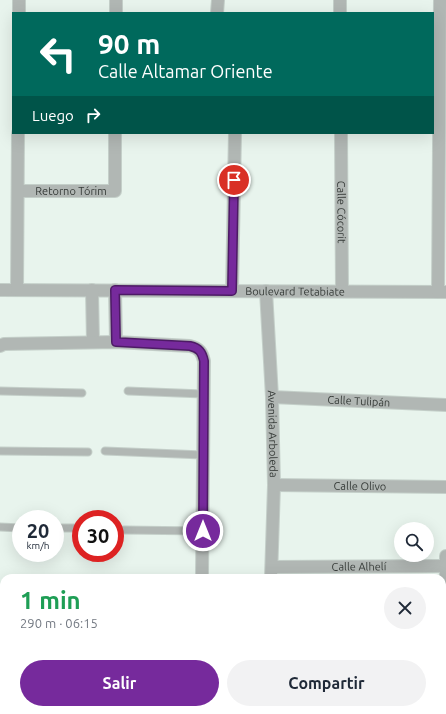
<!DOCTYPE html>
<html lang="es">
<head>
<meta charset="utf-8">
<style>
  :root { --surface:#fff; --page:#f2f2f3; --text:#1f2937; --muted:#747a83; --accent:#762a9c }
  body { margin:0; font-family:Ubuntu,sans-serif; background:var(--page); color:var(--text); height:100vh; display:flex; flex-direction:column; font-size:15px; white-space:nowrap }
  * { box-sizing:border-box; margin:0 }
  p { font-size:13px; color:var(--muted) }
  .icon { flex:none; width:22px; height:22px; fill:none; stroke:currentColor; stroke-width:2; stroke-linecap:round; stroke-linejoin:round }
  .map { position:relative; flex:1; overflow:hidden }
  .sheet { position:absolute; left:0px; top:574px; width:446px; height:140px; display:flex; flex-direction:column; background:var(--surface); border-radius:12px 12px 0 0; box-shadow:0 4px 16px #0002 }
  .sheet>* { flex:none }
  .hud { position:absolute; left:12px; top:12px; width:422px; height:122px; border-radius:0px; box-shadow:0 4px 16px #0002; background:#00695c; color:#fff; overflow:hidden }
  .fabs { position:absolute; left:394px; top:522px; display:grid; gap:8px }
  .fabs a { display:grid; place-items:center; width:40px; height:40px; border-radius:50%; background:var(--surface); box-shadow:0 4px 16px #0002; font-size:20px }
  .speed { position:absolute; left:12px; top:510px; display:flex; gap:8px; font-size:20px; font-weight:700; text-align:center }
  .speed>* { display:grid; place-content:center; width:52px; height:52px; border-radius:50%; background:var(--surface); box-shadow:0 4px 16px #0002; line-height:1 }
  .speed small { font-size:10px; font-weight:400 }
  .speed .limit { border:6px solid #d22; background:#fff; color:#111 }
  .pin { position:absolute; display:grid; place-items:center; width:34px; height:34px; color:#fff; margin:-17px; border:2px solid #fff; border-radius:50%; box-shadow:0 1px 4px #0007 }
  .me { position:absolute; width:44px; margin:-22px; rotate:0deg; stroke-linejoin:round; filter:drop-shadow(0 0 3px #0008) }
  .turn { display:flex; align-items:center; gap:14px; height:84px; padding:0 20px; font-size:18px }
  .turn .icon { width:52px; height:52px; stroke-width:2.5 }
  .turn b { display:block; font-size:28px; line-height:34px }
  .then { display:flex; align-items:center; height:38px; padding:0 20px; background:#0003; gap:8px; font-size:15px }
  .round { display:grid; place-items:center; flex:none; width:42px; height:42px; border-radius:21px; background:var(--page) }
  .headline { display:flex; align-items:center; justify-content:space-between; height:68px; padding:0 20px }
  h1 { font-size:24px; font-weight:700; line-height:30px; color:#1e9e55 }
  .cta { display:flex; gap:8px; margin-top:auto; padding:8px 20px }
  .cta a { flex:1; height:46px; border-radius:24px; background:var(--accent); color:#fff; font-size:16px; font-weight:700; line-height:46px; text-align:center }
  .cta a+a { background:var(--page); color:var(--text) }
  .map>svg:first-child { display:block }
</style>
</head>
<body>
<div class="map">
<svg width="446" height="714" viewBox="0 0 446 714">
  <rect width="100%" height="100%" fill="#e8f4ed"/>
  <g fill="none" stroke-linecap="round" stroke-linejoin="round">
    <g stroke="#c4cfc9" stroke-width="9">
      <g id="lane">
        <path d="M 0,391 L 82,393"/>
        <path d="M 128,391 L 203,394"/>
        <path d="M 0,451 L 88,452"/>
        <path d="M 105,451 L 203,455"/>
        <path d="M 0,527 L 21,528"/>
        <path d="M 55,528 L 75,528"/>
        <path d="M 124,530 L 203,531"/>
      </g>
    </g>
    <g stroke="#c4cfc9" stroke-width="14">
      <g id="street">
        <path d="M 340,0 L 340,13"/>
        <path d="M 19,13 L 19,0"/>
        <path d="M 116,13 L 116,0"/>
        <path d="M 217,13 L 218,0"/>
        <path id="s1" d="M 341,133 L 342,291"/>
        <path id="s2" d="M 18,191 L 115,191 L 115,133"/>
        <path id="s3" d="M 0,290 L 446,292"/>
        <path d="M 17,290 L 18,133"/>
        <path d="M 92,290 L 93,342"/>
        <path d="M 115,290 L 116,342"/>
        <path d="M 232,291 L 235,133"/>
        <path id="s4" d="M 266,291 L 272,397 L 274,485 L 271,578"/>
        <path d="M 438,292 L 440,0"/>
        <path d="M 0,346 L 4,344 L 116,342 L 190,346 C 199,348 202,352 204,361 L 202,578"/>
        <path id="s5" d="M 272,397 L 446,405"/>
        <path id="s6" d="M 274,485 L 446,487"/>
        <path id="s7" d="M 272,567 L 446,566"/>
        <path d="M 0,635 L 4,637"/>
        <path d="M 268,714 L 268,710"/>
        <path d="M 445,714 L 446,556"/>
      </g>
    </g>
    <use href="#lane" stroke="#b1b7b4" stroke-width="7"/>
    <use href="#street" stroke="#b1b7b4" stroke-width="12"/>
  </g>
  <g fill="none" stroke-linecap="round" stroke-linejoin="round">
    <g stroke="#4d1b65" stroke-width="10">
      <path id="route" d="M 203,531 L 204,361 C 202,352 199,348 190,346 L 116,342 L 115,290 L 232,291 L 234,180"/>
    </g>
    <use href="#route" stroke="#762a9c" stroke-width="7"/>
  </g>
  <g text-anchor="middle" stroke-width="3" stroke-linejoin="round" paint-order="stroke">
    <g font-size="11" fill="#363b38" stroke="#e8f4ed">
      <text dy="4" stroke="none"><textPath href="#s2" startOffset="53">Retorno Tórim</textPath></text>
      <text dy="4" stroke="none"><textPath href="#s1" startOffset="79">Calle Cócorit</textPath></text>
      <text dy="4" stroke="none"><textPath href="#s3" startOffset="295">Boulevard Tetabiate</textPath></text>
      <text dy="4" stroke="none"><textPath href="#s5" startOffset="87">Calle Tulipán</textPath></text>
      <text dy="4" stroke="none"><textPath href="#s4" startOffset="143">Avenida Arboleda</textPath></text>
      <text dy="4" stroke="none"><textPath href="#s6" startOffset="86">Calle Olivo</textPath></text>
      <text dy="4" stroke="none"><textPath href="#s7" startOffset="87">Calle Alhelí</textPath></text>
    </g>
  </g>
</svg>
<div class="fabs">
<a><svg class="icon" aria-label="search" viewBox="0 0 24 24"><circle cx="10" cy="10" r="6"/><path d="M15 15l6 6"/></svg></a>
</div>
<div class="speed"><div>20<small>km/h</small></div><div class="limit">30</div></div>
<div class="pin" style="left:234px;top:180px;background:#d93025"><svg class="icon" aria-label="arrive" viewBox="0 0 24 24"><path d="M6 21V4h12l-3 4 3 4H6"/></svg></div>
<svg class="me" style="left:203px;top:531px" viewBox="-20 -20 40 40"><circle r="17" fill="#762a9c" stroke="#fff" stroke-width="3"/><path d="M0-11L8 9 0 5-8 9z" fill="#fff"/></svg>
<div class="hud">
<div class="turn"><svg class="icon" aria-label="left" viewBox="0 0 24 24"><path d="M17 20v-9H6M10 6l-5 5 5 5"/></svg><div><b>90 m</b>Calle Altamar Oriente</div></div>
<div class="then">Luego<svg class="icon" aria-label="right" viewBox="0 0 24 24"><path d="M7 20v-9h11M14 6l5 5-5 5"/></svg></div>
</div>
<section class="sheet">
<div class="headline"><div><h1>1 min</h1><p>290 m · 06:15</p></div><a class="round"><svg class="icon" aria-label="close" viewBox="0 0 24 24"><path d="M6 6l12 12M18 6L6 18"/></svg></a></div>
<div class="cta"><a>Salir</a><a>Compartir</a></div>
</section>
</div>
</body>
</html>
